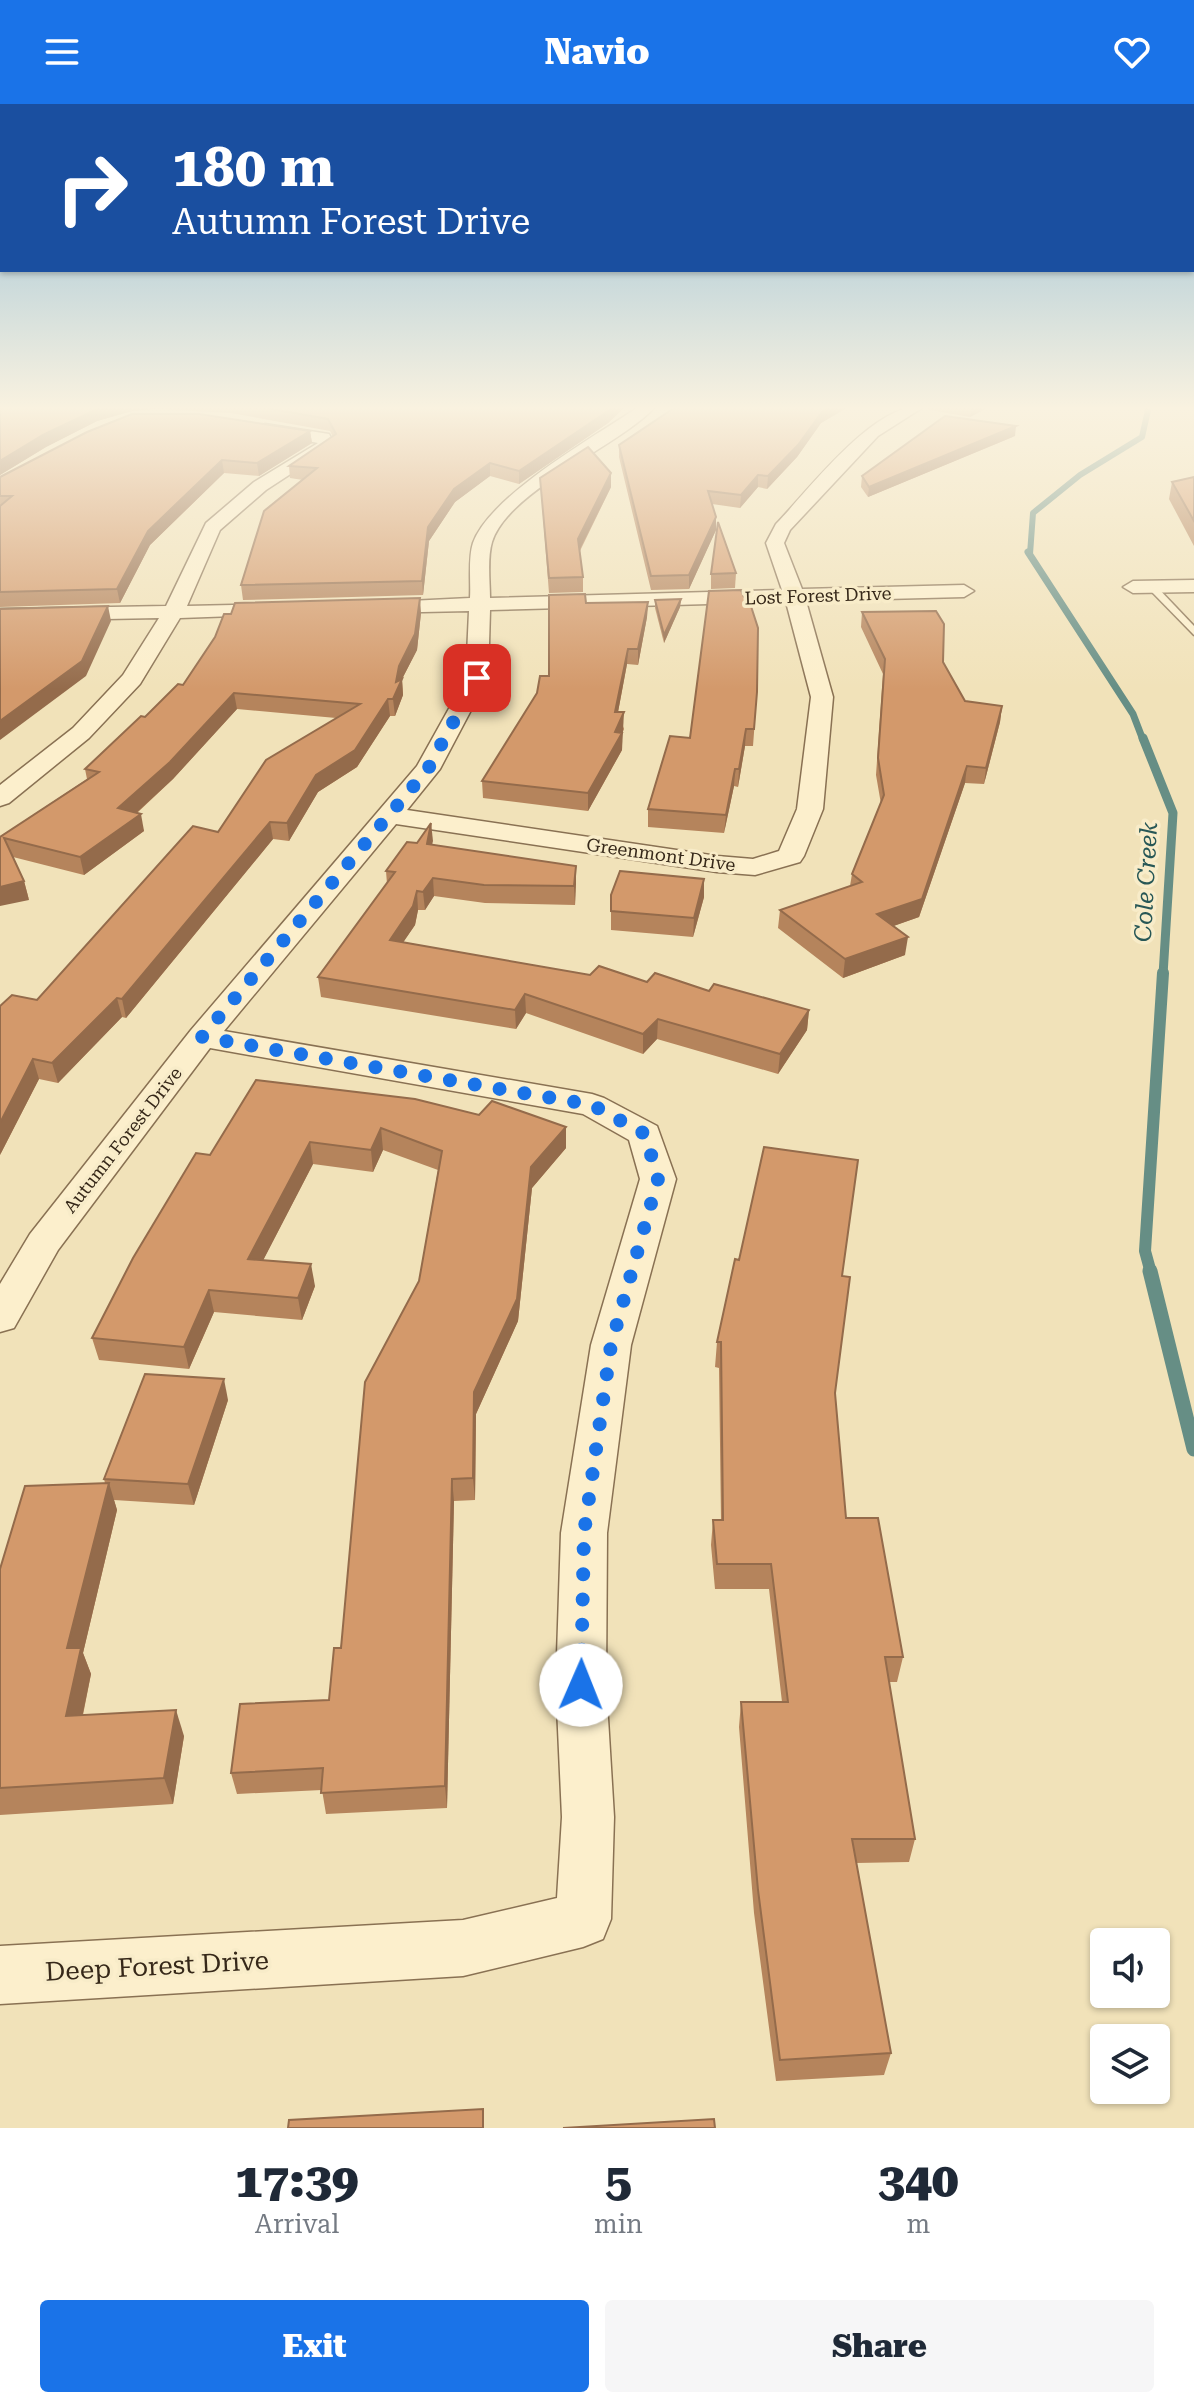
<!DOCTYPE html>
<html lang="en">
<head>
<meta charset="utf-8">
<style>
  :root { --surface:#fff; --page:#f6f6f7; --text:#1f2937; --muted:#747a83; --accent:#1a73e8 }
  body { margin:0; font-family:"Roboto Serif",serif; background:var(--page); color:var(--text); height:100vh; display:flex; flex-direction:column; font-size:30px; white-space:nowrap }
  * { box-sizing:border-box; margin:0 }
  p { font-size:26px; color:var(--muted) }
  .icon { flex:none; width:44px; height:44px; fill:none; stroke:currentColor; stroke-width:2; stroke-linecap:round; stroke-linejoin:round }
  .map { position:relative; height:2024px; overflow:hidden }
  .sheet { display:flex; flex-direction:column; background:var(--surface); flex:1 }
  .sheet>* { flex:none }
  .guide { position:absolute; left:0px; top:0px; width:1194px; height:168px; box-shadow:0 2px 6px #0004; background:#1a4fa0; color:#fff; overflow:hidden }
  .tools { position:absolute; left:1090px; top:1824px; display:grid; gap:16px }
  .tools a { display:grid; place-items:center; width:80px; height:80px; border-radius:8px; background:var(--surface); box-shadow:0 2px 6px #0004; font-size:40px }
  .pin { position:absolute; display:grid; place-items:center; width:68px; height:68px; color:#fff; margin:-34px; border-radius:16px; box-shadow:0 4px 12px #0006 }
  .me { position:absolute; width:88px; margin:-44px; rotate:1deg; stroke-linejoin:round; filter:drop-shadow(0 0 6px #0008) }
  .turn { display:flex; align-items:center; gap:28px; height:168px; padding:0 40px; font-size:36px }
  .turn .icon { width:104px; height:104px; stroke-width:2.5 }
  .turn b { display:block; font-size:56px; line-height:68px }
  .eta { display:flex; justify-content:space-evenly; align-items:center; height:136px; text-align:center }
  .eta b { font-size:48px; font-weight:800; line-height:56px }
  .button { display:flex; gap:16px; margin-top:auto; padding:16px 40px }
  .button a { flex:1; height:92px; border-radius:8px; background:var(--accent); color:#fff; font-size:32px; font-weight:800; line-height:92px; text-align:center }
  .button a+a { background:var(--page); color:var(--text) }
  header { display:flex; justify-content:space-between; align-items:center; height:104px; padding:0 40px; background:var(--accent); color:#fff; font-size:36px; font-weight:800 }
  .map>svg:first-child { display:block }
</style>
</head>
<body>
<header><svg class="icon" aria-label="menu" viewBox="0 0 24 24"><path d="M4 6h16M4 12h16M4 18h16"/></svg>Navio<svg class="icon" aria-label="heart" viewBox="0 0 24 24"><path d="M12 20l-8-8c-3-5 5-10 8-4 3-6 11-1 8 4z"/></svg></header>
<div class="map">
<svg width="1194" height="2024" viewBox="0 0 1194 2024">
  <rect width="100%" height="100%" fill="#f1e2b9"/>
  <g fill="none" stroke-linecap="round" stroke-linejoin="round">
    <path stroke="#668e85" stroke-width="6" d="M 1030,450 L 1033,409 L 1080,371 L 1142,333 L 1148,306 L 1146,302"/>
    <path stroke="#668e85" stroke-width="7" d="M 1028,448 L 1133,610 L 1143,636"/>
    <path stroke="#668e85" stroke-width="9" d="M 1143,634 L 1173,709 L 1163,871"/>
    <path stroke="#668e85" stroke-width="12" d="M 1151,1169 L 1145,1147 L 1163,869"/>
    <path stroke="#668e85" stroke-width="15" d="M 1150,1167 L 1194,1345"/>
    <g stroke="#897153" stroke-width="3">
      <path id="service" d="M 1149,481 L 1155,481 L 1194,522 L 1194,531 L 1149,485 Z"/>
    </g>
    <g stroke="#897153" stroke-width="3">
      <g id="minor">
        <path d="M 640,302 L 656,302 C 619,343 509,385 492,438 C 487,454 490,478 490,494 L 782,486 L 766,439 L 776,420 C 810,385 874,298 925,302 L 878,332 L 790,426 L 784,439 L 802,485 L 964,481 L 974,487 L 964,493 L 806,497 L 833,593 L 823,705 L 804,752 L 800,758 L 755,771 L 717,768 L 396,720 L 224,927 L 592,990 L 604,994 L 657,1022 L 676,1075 L 631,1241 L 607,1429 L 606,1581 L 614,1713 L 611,1815 L 603,1835 L 583,1843 L 463,1872 L 0,1900 L 0,1842 L 463,1816 L 557,1794 L 562,1713 L 556,1581 L 561,1429 L 591,1241 L 640,1075 L 629,1036 L 583,1010 L 210,944 L 58,1146 L 14,1224 L 0,1228 L 0,1180 L 30,1130 L 191,926 L 417,662 L 466,574 L 469,507 L 376,509 L 366,503 L 369,499 L 470,494 C 471,478 468,454 473,439 C 490,391 597,331 640,302 ZM 786,498 L 811,593 L 797,705 L 779,747 L 753,755 L 717,752 L 407,706 L 440,665 L 488,574 L 490,506 Z"/>
        <path d="M 265,320 L 329,330 L 335,341 L 266,386 L 220,426 L 187,502 L 280,500 L 287,502 L 290,506 L 287,510 L 180,514 L 140,580 L 89,634 L 9,699 L 0,702 L 0,681 L 73,624 L 123,571 L 159,514 L 0,517 L 0,505 L 166,502 L 206,419 L 254,378 L 318,339 L 260,328 L 257,325 Z"/>
        <path d="M 1194,476 L 1194,488 L 1133,489 L 1123,483 L 1133,477 Z"/>
      </g>
    </g>
    <use href="#service" fill="#fcefcc" fill-rule="evenodd"/>
    <use href="#minor" fill="#fcefcc" fill-rule="evenodd"/>
  </g>
  <g fill="#b5845c">
    <path d="M 0,302 L 626,302 L 608,319 L 519,380 L 490,372 L 455,398 L 429,437 L 423,491 L 243,496 L 241,481 L 303,376 L 290,374 L 289,362 L 333,333 L 330,327 L 231,309 L 155,305 L 132,307 L 97,317 L 46,343 L 0,371 Z"/>
    <path d="M 677,302 L 850,302 L 821,319 L 797,353 L 767,385 L 758,383 L 740,404 L 712,400 L 716,426 L 689,485 L 651,486 L 619,353 L 619,341 Z"/>
    <path d="M 926,302 L 991,302 L 970,313 L 925,305 Z"/>
    <path d="M 310,327 L 312,339 L 259,372 L 224,369 L 150,441 L 120,499 L 0,503 L 0,373 Z"/>
    <path d="M 1015,332 L 868,393 L 861,383 L 862,372 Z"/>
    <path d="M 1194,373 L 1194,442 L 1169,395 L 1172,378 Z"/>
    <path d="M 540,374 L 611,383 L 580,447 L 583,473 L 583,488 L 549,489 Z"/>
    <path d="M 736,469 L 735,484 L 711,485 L 711,470 Z"/>
    <path d="M 681,495 L 680,503 L 664,539 L 655,504 L 655,496 Z"/>
    <path d="M 648,498 L 647,513 L 638,561 L 627,560 L 618,608 L 624,625 L 622,630 L 622,646 L 588,707 L 483,694 L 482,677 L 549,572 L 586,499 Z"/>
    <path d="M 862,508 L 943,558 L 965,597 L 1002,602 L 1000,618 L 984,680 L 965,679 L 919,813 L 893,822 L 905,851 L 843,874 L 778,824 L 780,806 L 850,782 L 852,770 L 881,700 L 876,671 L 883,570 L 861,523 Z"/>
    <path d="M 421,509 L 417,546 L 402,575 L 403,591 L 395,612 L 390,612 L 357,663 L 318,688 L 289,737 L 273,735 L 126,914 L 122,913 L 58,979 L 39,975 L 0,1051 L 37,896 L 218,728 L 336,614 L 237,605 L 173,675 L 137,709 L 144,727 L 84,771 L 13,753 L 24,777 L 29,796 L 0,733 L 87,675 L 85,665 L 183,581 Z"/>
    <path d="M 757,588 L 753,642 L 745,642 L 738,683 L 734,682 L 724,729 L 648,723 L 648,705 Z"/>
    <path d="M 431,719 L 432,741 L 576,762 L 575,801 L 485,799 L 434,792 L 425,806 L 418,806 L 415,821 L 403,838 L 590,871 L 647,878 L 709,887 L 809,906 L 807,926 L 778,970 L 657,935 L 643,950 L 526,909 L 516,925 L 321,893 L 318,873 L 387,780 L 386,767 L 417,739 Z"/>
    <path d="M 611,791 L 704,793 L 693,833 L 611,826 Z"/>
    <path d="M 256,976 L 566,1044 L 532,1084 L 518,1217 L 476,1310 L 475,1396 L 454,1397 L 447,1704 L 326,1710 L 322,1686 L 237,1690 L 231,1669 L 329,1596 L 419,1177 L 438,1066 L 383,1046 L 373,1068 L 313,1060 L 263,1156 L 315,1182 L 302,1216 L 214,1208 L 189,1265 L 99,1256 L 92,1234 L 210,1051 Z"/>
    <path d="M 842,1172 L 835,1289 L 846,1414 L 903,1553 L 897,1578 L 889,1578 L 915,1735 L 909,1758 L 856,1759 L 891,1949 L 884,1971 L 776,1977 L 754,1809 L 739,1623 L 741,1598 L 782,1598 L 769,1485 L 715,1485 L 711,1441 L 713,1416 L 721,1416 L 719,1264 L 715,1263 L 717,1238 Z"/>
    <path d="M 228,1296 L 194,1401 L 114,1396 L 117,1406 L 83,1549 L 91,1570 L 83,1611 L 184,1632 L 173,1700 L 0,1711 L 0,1465 L 105,1379 L 104,1375 Z"/>
  </g>
  <g fill="#946b4b">
    <path d="M 109,302 L 154,302 L 155,305 L 132,307 L 97,317 L 46,343 L 0,371 L 0,357 L 43,331 L 95,306 Z"/>
    <path d="M 614,302 L 626,302 L 608,319 L 519,380 L 519,367 Z"/>
    <path d="M 832,302 L 850,302 L 821,319 L 797,353 L 767,385 L 768,372 L 822,308 Z"/>
    <path d="M 972,302 L 991,302 L 970,313 Z"/>
    <path d="M 1016,322 L 1015,332 L 868,393 L 869,383 Z"/>
    <path d="M 310,327 L 312,339 L 259,372 L 257,359 Z"/>
    <path d="M 222,356 L 224,369 L 150,441 L 120,499 L 117,485 L 148,427 Z"/>
    <path d="M 490,359 L 490,372 L 455,398 L 429,437 L 423,491 L 422,477 L 428,423 L 454,385 Z"/>
    <path d="M 611,369 L 611,383 L 578,449 L 578,435 Z"/>
    <path d="M 758,371 L 758,383 L 740,404 L 741,391 Z"/>
    <path d="M 716,413 L 716,426 L 689,485 L 689,471 Z"/>
    <path d="M 420,494 L 421,509 L 417,546 L 402,575 L 403,591 L 395,612 L 393,595 L 399,562 Z"/>
    <path d="M 681,495 L 680,503 L 664,539 L 664,531 Z"/>
    <path d="M 648,498 L 647,513 L 638,561 L 638,545 Z"/>
    <path d="M 108,502 L 111,517 L 86,572 L 0,636 L 0,617 Z"/>
    <path d="M 628,545 L 627,560 L 615,624 L 615,608 Z"/>
    <path d="M 234,589 L 237,605 L 173,675 L 122,722 L 118,704 Z"/>
    <path d="M 388,595 L 390,612 L 357,663 L 318,688 L 289,737 L 287,719 L 316,671 Z"/>
    <path d="M 1002,602 L 1000,618 L 984,680 L 986,664 Z"/>
    <path d="M 624,608 L 622,646 L 588,707 L 588,689 Z"/>
    <path d="M 746,625 L 745,642 L 738,683 L 739,665 Z"/>
    <path d="M 967,662 L 965,679 L 919,813 L 874,829 L 877,810 Z"/>
    <path d="M 735,665 L 734,682 L 724,729 L 726,711 Z"/>
    <path d="M 141,710 L 144,727 L 84,771 L 80,753 Z"/>
    <path d="M 270,718 L 273,735 L 126,914 L 122,895 Z"/>
    <path d="M 431,719 L 433,737 L 428,758 L 427,740 Z"/>
    <path d="M 576,762 L 576,780 L 575,801 L 574,782 Z"/>
    <path d="M 433,774 L 434,792 L 425,806 L 423,788 Z"/>
    <path d="M 704,775 L 704,793 L 693,833 L 694,814 Z"/>
    <path d="M 24,777 L 29,796 L 0,802 L 0,783 Z"/>
    <path d="M 417,787 L 418,806 L 415,821 L 392,855 L 390,836 Z"/>
    <path d="M 908,833 L 905,851 L 843,874 L 845,855 Z"/>
    <path d="M 525,890 L 526,909 L 516,925 L 515,906 Z"/>
    <path d="M 117,894 L 122,913 L 58,979 L 52,959 Z"/>
    <path d="M 809,906 L 807,926 L 778,970 L 780,950 Z"/>
    <path d="M 658,915 L 657,935 L 643,950 L 643,930 Z"/>
    <path d="M 33,955 L 39,975 L 0,1051 L 0,1019 Z"/>
    <path d="M 566,1023 L 566,1044 L 532,1084 L 518,1217 L 476,1310 L 475,1396 L 473,1374 L 474,1288 L 531,1063 Z"/>
    <path d="M 381,1024 L 383,1046 L 373,1068 L 371,1046 Z"/>
    <path d="M 310,1038 L 313,1060 L 253,1176 L 248,1155 Z"/>
    <path d="M 311,1160 L 315,1182 L 302,1216 L 298,1194 Z"/>
    <path d="M 209,1186 L 214,1208 L 189,1265 L 184,1243 Z"/>
    <path d="M 224,1275 L 228,1296 L 194,1401 L 188,1380 Z"/>
    <path d="M 452,1375 L 454,1397 L 447,1704 L 445,1682 Z"/>
    <path d="M 109,1379 L 117,1406 L 83,1549 L 91,1570 L 77,1638 L 66,1612 L 67,1544 Z"/>
    <path d="M 176,1606 L 184,1632 L 173,1700 L 164,1674 Z"/>
  </g>
  <g fill="#d3996b" stroke="#946b4b" stroke-width="2">
    <path d="M 0,302 L 109,302 L 95,306 L 43,331 L 0,357 Z"/>
    <path d="M 254,302 L 614,302 L 608,307 L 519,367 L 490,359 L 454,385 L 428,423 L 422,477 L 241,481 L 264,407 L 317,364 L 289,362 L 336,330 L 328,315 Z"/>
    <path d="M 677,302 L 832,302 L 822,308 L 798,341 L 768,372 L 758,371 L 741,391 L 708,387 L 716,413 L 689,471 L 651,472 L 619,341 Z"/>
    <path d="M 132,310 L 199,310 L 310,327 L 257,359 L 222,356 L 148,427 L 117,485 L 0,488 L 0,402 L 12,392 L 0,392 L 0,373 L 87,328 Z"/>
    <path d="M 945,312 L 1016,322 L 869,383 L 862,372 Z"/>
    <path d="M 588,343 L 611,369 L 578,435 L 583,473 L 549,474 L 540,374 Z"/>
    <path d="M 1194,373 L 1194,417 L 1172,378 Z"/>
    <path d="M 718,418 L 736,469 L 711,470 Z"/>
    <path d="M 741,486 L 744,493 L 748,493 L 758,524 L 757,588 L 754,625 L 746,625 L 739,665 L 735,665 L 726,711 L 648,705 L 670,632 L 690,634 L 709,487 Z"/>
    <path d="M 585,490 L 586,499 L 648,498 L 638,545 L 628,545 L 615,608 L 624,608 L 615,628 L 622,629 L 588,689 L 482,677 L 537,589 L 540,572 L 549,572 L 549,491 Z"/>
    <path d="M 420,494 L 415,530 L 399,562 L 396,578 L 402,575 L 393,595 L 388,595 L 355,646 L 316,671 L 287,719 L 270,718 L 122,895 L 117,894 L 52,959 L 33,955 L 0,1019 L 0,902 L 12,891 L 37,896 L 193,722 L 218,728 L 266,656 L 360,600 L 234,589 L 170,658 L 118,704 L 141,710 L 80,753 L 4,734 L 24,777 L 0,783 L 0,733 L 99,668 L 85,665 L 141,612 L 145,613 L 178,580 L 183,581 L 215,533 L 224,510 L 231,510 L 235,499 Z"/>
    <path d="M 681,495 L 664,531 L 655,496 Z"/>
    <path d="M 108,502 L 82,557 L 0,617 L 0,505 Z"/>
    <path d="M 936,507 L 944,520 L 943,558 L 965,597 L 1002,602 L 986,664 L 967,662 L 922,795 L 877,810 L 908,833 L 845,855 L 780,806 L 862,778 L 852,770 L 884,691 L 878,654 L 885,555 L 862,508 Z"/>
    <path d="M 431,719 L 427,740 L 576,762 L 574,782 L 484,781 L 433,774 L 423,788 L 417,787 L 413,802 L 390,836 L 590,871 L 599,862 L 647,878 L 655,869 L 709,887 L 714,880 L 809,906 L 780,950 L 658,915 L 643,930 L 525,890 L 515,906 L 318,873 L 395,768 L 386,767 L 407,738 L 417,739 Z"/>
    <path d="M 620,767 L 704,775 L 694,814 L 611,807 L 611,791 Z"/>
    <path d="M 256,976 L 415,995 L 479,1011 L 492,997 L 566,1023 L 531,1063 L 517,1195 L 474,1288 L 473,1374 L 452,1375 L 445,1682 L 321,1689 L 323,1664 L 231,1669 L 240,1600 L 329,1596 L 334,1544 L 341,1544 L 365,1278 L 419,1177 L 442,1047 L 381,1024 L 371,1046 L 310,1038 L 248,1155 L 311,1160 L 298,1194 L 209,1186 L 184,1243 L 92,1234 L 133,1154 L 196,1049 L 210,1051 Z"/>
    <path d="M 764,1043 L 858,1056 L 842,1172 L 850,1173 L 835,1289 L 846,1414 L 878,1414 L 903,1553 L 885,1553 L 915,1735 L 852,1735 L 891,1949 L 780,1956 L 758,1786 L 741,1598 L 788,1598 L 771,1460 L 717,1460 L 713,1416 L 723,1416 L 721,1238 L 717,1238 L 735,1155 L 739,1156 Z"/>
    <path d="M 145,1270 L 224,1275 L 188,1380 L 104,1375 Z"/>
    <path d="M 109,1379 L 67,1544 L 81,1544 L 66,1612 L 176,1606 L 164,1674 L 0,1684 L 0,1465 L 25,1382 Z"/>
    <path d="M 483,2005 L 483,2024 L 288,2024 L 289,2016 Z"/>
    <path d="M 714,2015 L 715,2024 L 563,2024 Z"/>
  </g>
  <linearGradient id="sky" x2="0" y2="1"><stop stop-color="#8ab9d5"/><stop offset="0.52" stop-color="#f9f2e0"/><stop offset="1" stop-color="#f9f2e0" stop-opacity="0"/></linearGradient>
  <rect width="1194" height="585" fill="url(#sky)"/>
  <g fill="none" stroke-linecap="round" stroke-linejoin="round">
    <path stroke="#1a73e8" stroke-width="14" stroke-dasharray="0 25.2" d="M 477,574 L 428,665 L 202,933 L 592,1001 L 645,1030 L 658,1075 L 611,1241 L 584,1429 L 581,1581"/>
  </g>
  <g text-anchor="middle" stroke-width="7" stroke-linejoin="round" paint-order="stroke">
    <g font-size="18" fill="#362819" stroke="#f8ecc9">
      <text transform="translate(818 492) rotate(-2)" y="6">Lost Forest Drive</text>
      <text transform="translate(661 751) rotate(8)" y="6">Greenmont Drive</text>
      <text transform="translate(123 1036) rotate(-52)" y="6">Autumn Forest Drive</text>
    </g>
    <g font-size="24" font-style="italic" fill="#275756" stroke="#f8ecc9">
      <text transform="translate(1146 778) rotate(-87)" y="8">Cole Creek</text>
    </g>
    <g font-size="26" fill="#362819" stroke="#f8ecc9">
      <text transform="translate(157 1862) rotate(-3)" y="9">Deep Forest Drive</text>
    </g>
  </g>
</svg>
<div class="tools">
<a><svg class="icon" aria-label="sound" viewBox="0 0 24 24"><path d="M4 9h4l5-4v14l-5-4H4zM17 9q2 3 0 6"/></svg></a>
<a><svg class="icon" aria-label="layers" viewBox="0 0 24 24"><path d="M12 4l9 5-9 5-9-5zM3 14l9 5 9-5"/></svg></a>
</div>
<div class="pin" style="left:477px;top:574px;background:#d93025"><svg class="icon" aria-label="arrive" viewBox="0 0 24 24"><path d="M6 21V4h12l-3 4 3 4H6"/></svg></div>
<svg class="me" style="left:581px;top:1581px" viewBox="-20 -20 40 40"><circle r="19" fill="#fff"/><path d="M0-13L10 11 0 6-10 11z" fill="#1a73e8"/></svg>
<div class="guide">
<div class="turn"><svg class="icon" aria-label="right" viewBox="0 0 24 24"><path d="M7 20v-9h11M14 6l5 5-5 5"/></svg><div><b>180 m</b>Autumn Forest Drive</div></div>
</div>
</div>
<section class="sheet">
<div class="eta">
<div><b>17:39</b><p>Arrival</p></div>
<div><b>5</b><p>min</p></div>
<div><b>340</b><p>m</p></div>
</div>
<div class="button"><a>Exit</a><a>Share</a></div>
</section>
</body>
</html>
